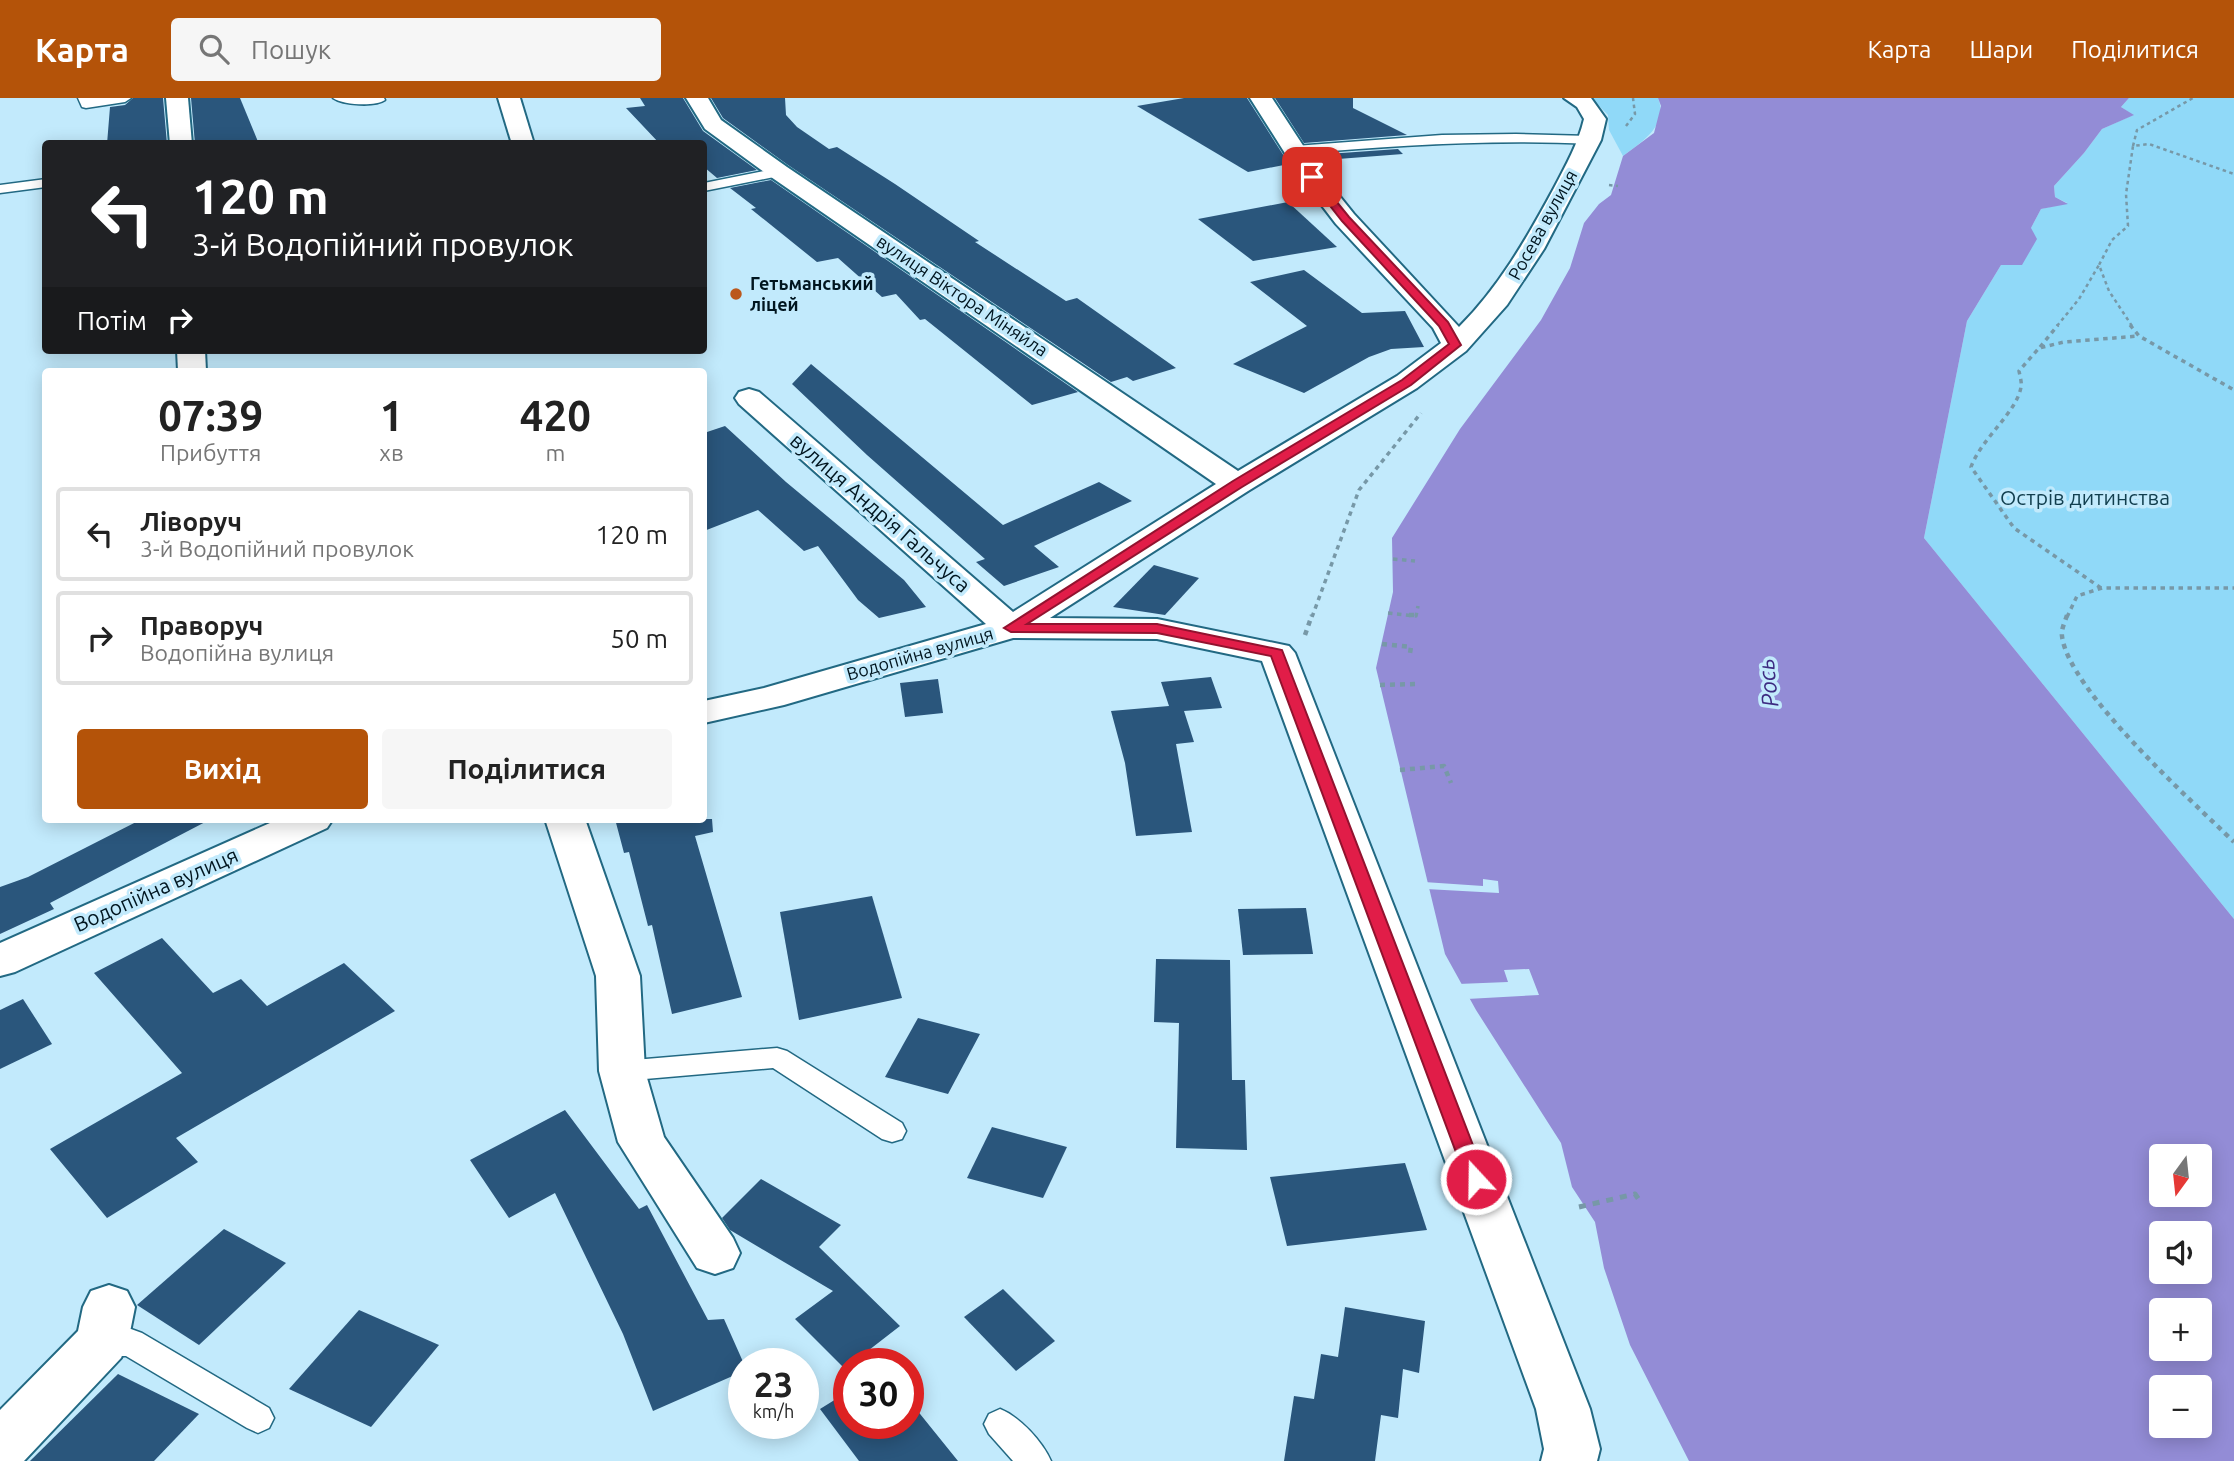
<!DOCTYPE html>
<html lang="uk">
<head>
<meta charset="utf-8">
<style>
  :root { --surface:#fff; --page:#f6f6f6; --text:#222; --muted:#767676; --line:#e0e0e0; --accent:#b45309 }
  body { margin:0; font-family:Ubuntu,sans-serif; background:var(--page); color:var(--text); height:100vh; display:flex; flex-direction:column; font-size:26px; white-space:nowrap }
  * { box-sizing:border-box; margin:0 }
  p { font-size:23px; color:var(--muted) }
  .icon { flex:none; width:38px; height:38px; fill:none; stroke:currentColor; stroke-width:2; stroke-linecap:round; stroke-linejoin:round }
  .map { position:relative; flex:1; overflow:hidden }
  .side { position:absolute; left:42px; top:270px; width:665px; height:455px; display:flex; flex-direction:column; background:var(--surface); border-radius:7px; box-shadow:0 4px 18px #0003 }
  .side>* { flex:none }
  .guide { position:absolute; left:42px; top:42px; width:665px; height:214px; border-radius:7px; box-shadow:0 4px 18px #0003; background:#202124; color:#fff; overflow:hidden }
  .needle { width:46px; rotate:195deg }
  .fabs { position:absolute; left:2149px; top:1046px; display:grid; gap:14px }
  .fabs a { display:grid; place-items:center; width:63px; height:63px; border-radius:7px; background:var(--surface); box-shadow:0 4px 18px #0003; font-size:35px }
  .speed { position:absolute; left:728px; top:1250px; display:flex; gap:14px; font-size:35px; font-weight:700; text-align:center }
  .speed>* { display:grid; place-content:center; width:91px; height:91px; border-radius:50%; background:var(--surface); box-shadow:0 4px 18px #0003; line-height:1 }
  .speed small { font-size:18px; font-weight:400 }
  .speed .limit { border:10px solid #d22; background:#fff; color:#111 }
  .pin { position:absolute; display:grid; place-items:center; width:60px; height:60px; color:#fff; margin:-30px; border-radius:14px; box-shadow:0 4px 10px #0006 }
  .me { position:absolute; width:77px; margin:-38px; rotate:339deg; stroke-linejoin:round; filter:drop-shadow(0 0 5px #0008) }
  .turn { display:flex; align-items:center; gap:24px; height:147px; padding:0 35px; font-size:32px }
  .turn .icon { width:91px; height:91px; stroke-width:2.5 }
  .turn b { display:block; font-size:49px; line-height:60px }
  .then { display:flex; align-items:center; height:66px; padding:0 35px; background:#0003; gap:14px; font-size:26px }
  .eta { display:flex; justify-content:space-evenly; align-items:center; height:119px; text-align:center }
  .eta b { font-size:42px; font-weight:700; line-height:49px }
  .action { display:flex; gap:14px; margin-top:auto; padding:14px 35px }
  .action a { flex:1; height:80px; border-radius:7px; background:var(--accent); color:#fff; font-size:28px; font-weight:700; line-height:80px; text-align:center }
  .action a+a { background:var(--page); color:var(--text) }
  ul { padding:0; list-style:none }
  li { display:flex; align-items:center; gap:21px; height:94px; margin:0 14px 10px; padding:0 21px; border:4px solid var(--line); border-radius:7px }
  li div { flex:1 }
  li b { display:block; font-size:26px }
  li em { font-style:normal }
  header { display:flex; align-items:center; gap:42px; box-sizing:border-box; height:98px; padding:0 35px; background:var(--accent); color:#fff }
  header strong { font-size:33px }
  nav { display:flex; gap:38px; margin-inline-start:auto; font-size:24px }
  .search { width:490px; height:63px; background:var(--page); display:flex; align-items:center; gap:18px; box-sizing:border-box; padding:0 24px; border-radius:7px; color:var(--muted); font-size:26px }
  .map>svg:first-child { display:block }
</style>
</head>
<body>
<header>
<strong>Карта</strong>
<div class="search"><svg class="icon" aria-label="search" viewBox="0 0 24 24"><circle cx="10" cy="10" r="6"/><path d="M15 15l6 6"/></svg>Пошук</div>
<nav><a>Карта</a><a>Шари</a><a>Поділитися</a></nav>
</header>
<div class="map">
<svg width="2234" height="1363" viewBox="0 0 2234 1363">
  <rect width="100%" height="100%" fill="#c2eafc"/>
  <g fill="#90d9f8">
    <path d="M 1591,0 L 1658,0 C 1669,27 1642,44 1623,58 L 1609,32 L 1608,17 Z"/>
    <path d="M 2129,0 L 2234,0 L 2234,821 L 1924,440 L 1967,223 L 2001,167 L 2031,130 L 2041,111 L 2067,105 L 2055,99 L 2054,88 L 2084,55 L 2102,31 L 2133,17 L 2121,9 Z"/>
  </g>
  <path fill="#938cd6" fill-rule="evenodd" d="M 1658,0 L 2129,0 L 2121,9 L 2134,17 L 2102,31 L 2084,55 L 2054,88 L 2055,99 L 2068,106 L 2041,111 L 2031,130 L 2037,141 L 2022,167 L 2001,167 L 1967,223 L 1924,440 L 2234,821 L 2234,1363 L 1689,1363 L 1630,1247 L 1604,1170 L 1595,1124 L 1572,1089 L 1561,1045 L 1476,912 L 1445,856 L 1376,570 L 1393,494 L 1392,440 L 1460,331 L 1541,222 L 1570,170 L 1584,125 L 1599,106 L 1611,97 L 1623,58 L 1654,35 L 1661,8 ZM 2161,1059 L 2200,1059 L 2200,1097 L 2161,1097 ZM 2161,1136 L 2200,1136 L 2200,1174 L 2161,1174 ZM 2161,1213 L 2200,1213 L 2200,1251 L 2161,1251 ZM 2161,1290 L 2200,1290 L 2200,1328 L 2161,1328 Z"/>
  <g fill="#c2eafc">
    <path d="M 1483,781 L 1498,783 L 1499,795 L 1426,791 L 1424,784 L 1483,788 Z"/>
    <path d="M 1529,871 L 1539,897 L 1467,901 L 1458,886 L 1508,884 L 1504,872 Z"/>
  </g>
  <g fill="#2a567c">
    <path d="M 133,0 L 163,0 L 167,46 L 107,46 L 110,9 L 125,7 Z"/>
    <path d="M 191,0 L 240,0 L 259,46 L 195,46 Z"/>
    <path d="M 640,0 L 683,0 L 703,33 L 757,72 L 717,80 L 704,69 L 704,46 L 660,46 L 626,10 L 645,8 Z"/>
    <path d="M 711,0 L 785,0 L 786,17 L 797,29 L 829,51 L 837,49 L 895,86 L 979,143 L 975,144 L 1066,203 L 1077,200 L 1176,270 L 1133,283 L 1127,279 L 1111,284 L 788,67 L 723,20 Z"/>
    <path d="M 1184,0 L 1247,0 L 1289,66 L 1248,74 L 1137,8 Z"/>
    <path d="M 1275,0 L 1353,0 L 1353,10 L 1407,37 L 1304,45 Z"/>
    <path d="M 1398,51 L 1403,56 L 1338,61 L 1335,57 L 1315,61 L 1313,57 Z"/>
    <path d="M 771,82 L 1078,294 L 1032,307 L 925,221 L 920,222 L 896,196 L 882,199 L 838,160 L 817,164 L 751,111 L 756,110 L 730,90 Z"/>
    <path d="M 1288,104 L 1337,149 L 1253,163 L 1198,121 Z"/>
    <path d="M 1304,172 L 1362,215 L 1405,213 L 1424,249 L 1391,251 L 1369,259 L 1304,295 L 1233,266 L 1307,228 L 1250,184 Z"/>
    <path d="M 811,266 L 1003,427 L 1099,384 L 1132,403 L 1034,448 L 1059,469 L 1004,488 L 976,464 L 985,461 L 867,357 L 792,286 Z"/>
    <path d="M 725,328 L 786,384 L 904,482 L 926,509 L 879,520 L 858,502 L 818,448 L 804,453 L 758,412 L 704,433 L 704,335 Z"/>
    <path d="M 1154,467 L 1199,480 L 1165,517 L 1113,509 Z"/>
    <path d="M 1211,579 L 1222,610 L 1184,613 L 1194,644 L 1176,646 L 1192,734 L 1136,738 L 1125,665 L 1111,613 L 1169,608 L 1161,584 Z"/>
    <path d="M 938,581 L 943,615 L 905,619 L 900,585 Z"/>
    <path d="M 142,721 L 211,721 L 50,805 L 54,811 L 0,836 L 0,789 L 28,779 Z"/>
    <path d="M 615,721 L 712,721 L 713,734 L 695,738 L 742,899 L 672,916 L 652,827 L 648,828 L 629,754 L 624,755 Z"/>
    <path d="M 872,798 L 902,900 L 799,922 L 780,814 Z"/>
    <path d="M 1306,810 L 1313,856 L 1243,857 L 1238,811 Z"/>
    <path d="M 162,840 L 213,895 L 241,881 L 267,908 L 344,865 L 395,913 L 176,1040 L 198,1064 L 107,1120 L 50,1051 L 182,975 L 94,875 Z"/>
    <path d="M 1156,861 L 1230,862 L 1232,982 L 1245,982 L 1247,1052 L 1176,1050 L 1179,925 L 1154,924 Z"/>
    <path d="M 23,901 L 52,946 L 0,971 L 0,912 Z"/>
    <path d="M 918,920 L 980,936 L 948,996 L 885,979 Z"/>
    <path d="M 565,1012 L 639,1111 L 647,1107 L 708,1222 L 724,1221 L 744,1266 L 744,1273 L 653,1313 L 623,1236 L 555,1095 L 509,1120 L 470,1062 Z"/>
    <path d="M 992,1029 L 1067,1049 L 1043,1100 L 967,1080 Z"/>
    <path d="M 1405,1065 L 1427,1132 L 1287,1148 L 1270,1079 Z"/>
    <path d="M 761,1081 L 841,1127 L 819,1149 L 900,1228 L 869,1252 L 880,1265 L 849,1265 L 849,1275 L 795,1221 L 833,1193 L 730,1132 L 722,1120 Z"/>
    <path d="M 224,1131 L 286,1165 L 199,1247 L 137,1207 Z"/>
    <path d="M 1003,1191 L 1055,1243 L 1016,1273 L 964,1219 Z"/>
    <path d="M 1345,1209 L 1425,1223 L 1419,1275 L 1403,1271 L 1398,1320 L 1381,1317 L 1375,1363 L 1284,1363 L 1294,1298 L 1314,1301 L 1321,1256 L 1338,1259 Z"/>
    <path d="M 359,1212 L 439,1247 L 371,1329 L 289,1291 Z"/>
    <path d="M 118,1276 L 199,1316 L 154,1363 L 30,1363 Z"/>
    <path d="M 849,1293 L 849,1325 L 908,1325 L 908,1301 L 958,1363 L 859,1363 L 820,1311 Z"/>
  </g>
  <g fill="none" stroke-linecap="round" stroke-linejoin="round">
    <g stroke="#226983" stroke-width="3">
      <g id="service">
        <path d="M 78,0 L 131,0 L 125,4 L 86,10 L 82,9 Z"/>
        <path d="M 333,0 L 384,0 L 385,2 C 375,9 343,7 333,0 Z"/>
        <path d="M 1516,36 L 1590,38 L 1597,42 L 1590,46 C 1491,41 1393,48 1295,56 L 1288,52 L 1295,48 L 1442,37 Z"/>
        <path d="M 779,70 L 786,74 L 784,77 L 704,93 L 704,85 Z"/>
        <path d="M 46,81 L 46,89 L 0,95 L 0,87 Z"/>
        <path d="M 777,950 L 787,953 L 902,1025 L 906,1033 L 902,1041 L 892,1044 L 882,1041 L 773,970 L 622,983 L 612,980 L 608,973 L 612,966 L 622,963 Z"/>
        <path d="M 102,1230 L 131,1231 L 142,1235 L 269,1310 L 274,1320 L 269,1330 L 258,1335 L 247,1330 L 126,1258 L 102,1258 L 91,1254 L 86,1244 L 91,1234 Z"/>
        <path d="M 1000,1311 C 1020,1319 1042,1343 1051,1363 L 1013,1363 L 989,1336 L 984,1326 L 989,1316 Z"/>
      </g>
    </g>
    <g stroke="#226983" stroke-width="4">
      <g id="minor">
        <path d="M 166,0 L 188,0 L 192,46 L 170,46 Z"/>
        <path d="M 498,0 L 520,0 L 534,46 L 512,46 Z"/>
        <path d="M 686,0 L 708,0 L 721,22 L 787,69 L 1238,373 L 1397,278 L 1441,245 L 1433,230 L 1336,126 L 1300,79 L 1250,0 L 1272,0 L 1321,75 L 1354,116 L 1459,229 C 1499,189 1527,140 1554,90 C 1566,67 1578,46 1584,21 L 1577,9 L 1564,0 L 1591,0 L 1606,21 L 1601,42 L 1544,151 L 1507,207 L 1466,253 L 1417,290 L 1248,393 L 1050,520 L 1157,521 L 1289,548 L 1295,555 L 1590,1311 L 1600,1351 L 1597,1363 L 1541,1363 L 1544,1351 L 1536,1311 L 1262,563 L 1157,541 L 1013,540 L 784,607 L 704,625 L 704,603 L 764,590 L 986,526 L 739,306 L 735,300 L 739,294 L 749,291 L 759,294 L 1013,514 L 1216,386 L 771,79 L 705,31 Z"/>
        <path d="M 177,252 L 205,252 L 206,273 L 178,273 Z"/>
        <path d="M 279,721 L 333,721 L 327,730 L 15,874 L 0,878 L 0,845 Z"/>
        <path d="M 545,721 L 585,721 L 640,878 L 645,973 L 664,1039 L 733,1140 L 740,1155 L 733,1170 L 715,1176 L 697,1170 L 618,1044 L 599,973 L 596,878 Z"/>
        <path d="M 109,1187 L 127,1193 L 135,1209 L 128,1244 L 121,1260 L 24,1363 L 0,1363 L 0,1312 L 78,1233 L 83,1209 L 91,1193 Z"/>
      </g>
    </g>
    <g stroke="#7798a7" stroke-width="2.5" stroke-dasharray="3.5 3.5" stroke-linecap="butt">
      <path d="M 1626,28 L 1635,16 L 1633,0"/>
      <path d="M 2133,48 L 2137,32 L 2193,0"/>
      <path d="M 1609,87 L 1618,88"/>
      <path d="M 2057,228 L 2079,201 L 2099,167"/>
      <path d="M 2132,228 L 2109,193 L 2099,167 L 2112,142 L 2128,128 L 2126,96 L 2133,48 L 2149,46 L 2234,76"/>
    </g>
    <g stroke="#7798a7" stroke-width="3.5" stroke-dasharray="4.5 4.5" stroke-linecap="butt">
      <path d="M 2130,227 L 2139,238 L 2234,292"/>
      <path d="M 2040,249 L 2058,227"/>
      <path d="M 1393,461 L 1415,463"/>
      <path d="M 2101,490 L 2014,430 L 1971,369 C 1981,341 2017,314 2021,289 C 2022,285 2020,278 2019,273 L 2039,250 L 2064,244 L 2139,238"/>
      <path d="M 1388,515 L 1416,518 L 1418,508"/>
      <path d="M 1312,519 L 1359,392 L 1421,315"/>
      <path d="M 2067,519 L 2077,498 L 2102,490 L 2234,490"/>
    </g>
    <g stroke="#7798a7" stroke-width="4.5" stroke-dasharray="5 5" stroke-linecap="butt">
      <path d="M 1409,517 L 1416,517"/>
      <path d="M 2067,517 C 2065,524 2061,531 2062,538 C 2068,592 2193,704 2234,744"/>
      <path d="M 1305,537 L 1312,517"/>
      <path d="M 1382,546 L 1411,549 L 1410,555"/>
      <path d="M 1380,587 L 1418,586"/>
      <path d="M 1400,672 L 1444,668 L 1451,685"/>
    </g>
    <path stroke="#7798a7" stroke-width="5" stroke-dasharray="7 7" stroke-linecap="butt" d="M 1579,1109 L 1635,1096 L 1642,1106"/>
    <use href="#service" fill="#fff" fill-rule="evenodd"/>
    <use href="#minor" fill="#fff" fill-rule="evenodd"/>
  </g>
  <path fill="#e11d48" stroke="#92132f" stroke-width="2" d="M 1309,77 L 1315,77 L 1349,119 L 1448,224 L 1461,247 L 1411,287 L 1242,389 L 1027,526 L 1157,526 L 1282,552 L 1486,1081 L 1483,1087 L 1476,1089 L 1469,1087 L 1466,1081 L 1271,558 L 1157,535 L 1011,534 L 1004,530 L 1233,383 L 1402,282 L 1449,246 L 1439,228 L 1342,123 L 1309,81 Z"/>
  <circle fill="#bb581d" stroke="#c2eafc" stroke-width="2.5" cx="736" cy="196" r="7"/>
  <g text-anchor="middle" stroke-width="7" stroke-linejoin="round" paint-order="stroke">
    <g font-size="18" fill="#00151f" stroke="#c2eafc">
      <text transform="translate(1543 127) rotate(-61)" y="6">Росева вулиця</text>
      <text transform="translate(962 198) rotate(34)" y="6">вулиця Віктора Міняйла</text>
      <text transform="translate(920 556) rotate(-16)" y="6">Водопійна вулиця</text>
    </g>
    <g font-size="18" font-weight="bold" fill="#00151f" stroke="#c2eafc" text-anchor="start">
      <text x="750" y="192">Гетьманський<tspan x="750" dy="21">ліцей</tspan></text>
    </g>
    <g font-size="21" fill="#113e4e" stroke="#c2eafc">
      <text x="2085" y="407">Острів дитинства</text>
    </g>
    <g font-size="21" fill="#00151f" stroke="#c2eafc">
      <text transform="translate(880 415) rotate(41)" y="7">вулиця Андрія Гальчуса</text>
      <text transform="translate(156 792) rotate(-24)" y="7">Водопійна вулиця</text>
    </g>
    <g font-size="23" font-style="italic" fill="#3d2b81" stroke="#c2eafc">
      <text transform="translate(1768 585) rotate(-96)" y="8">Рось</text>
    </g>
  </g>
</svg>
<div class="fabs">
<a><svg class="needle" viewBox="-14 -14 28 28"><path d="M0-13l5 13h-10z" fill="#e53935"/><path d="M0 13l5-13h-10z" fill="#767676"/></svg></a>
<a><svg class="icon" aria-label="sound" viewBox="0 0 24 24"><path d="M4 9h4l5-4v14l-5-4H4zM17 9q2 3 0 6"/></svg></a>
<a>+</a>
<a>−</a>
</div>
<div class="speed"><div>23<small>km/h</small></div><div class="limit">30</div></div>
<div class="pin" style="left:1312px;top:79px;background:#d93025"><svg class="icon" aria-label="arrive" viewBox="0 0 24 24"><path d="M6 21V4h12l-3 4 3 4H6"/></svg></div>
<svg class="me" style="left:1476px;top:1081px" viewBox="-20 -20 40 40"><circle r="17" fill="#e11d48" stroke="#fff" stroke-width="3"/><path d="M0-11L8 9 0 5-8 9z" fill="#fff"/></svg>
<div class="guide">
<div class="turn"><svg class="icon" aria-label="left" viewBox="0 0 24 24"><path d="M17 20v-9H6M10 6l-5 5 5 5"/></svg><div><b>120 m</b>3-й Водопійний провулок</div></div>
<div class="then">Потім<svg class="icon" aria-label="right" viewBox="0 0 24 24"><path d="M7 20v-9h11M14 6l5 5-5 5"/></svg></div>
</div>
<section class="side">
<div class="eta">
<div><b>07:39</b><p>Прибуття</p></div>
<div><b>1</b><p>хв</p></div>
<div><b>420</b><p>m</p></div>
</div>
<ul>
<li><svg class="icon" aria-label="left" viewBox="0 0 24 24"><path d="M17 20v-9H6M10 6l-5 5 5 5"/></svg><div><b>Ліворуч</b><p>3-й Водопійний провулок</p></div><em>120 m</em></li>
<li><svg class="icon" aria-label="right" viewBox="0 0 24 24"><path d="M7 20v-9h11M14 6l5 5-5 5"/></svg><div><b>Праворуч</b><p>Водопійна вулиця</p></div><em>50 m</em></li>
</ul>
<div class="action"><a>Вихід</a><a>Поділитися</a></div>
</section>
</div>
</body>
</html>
